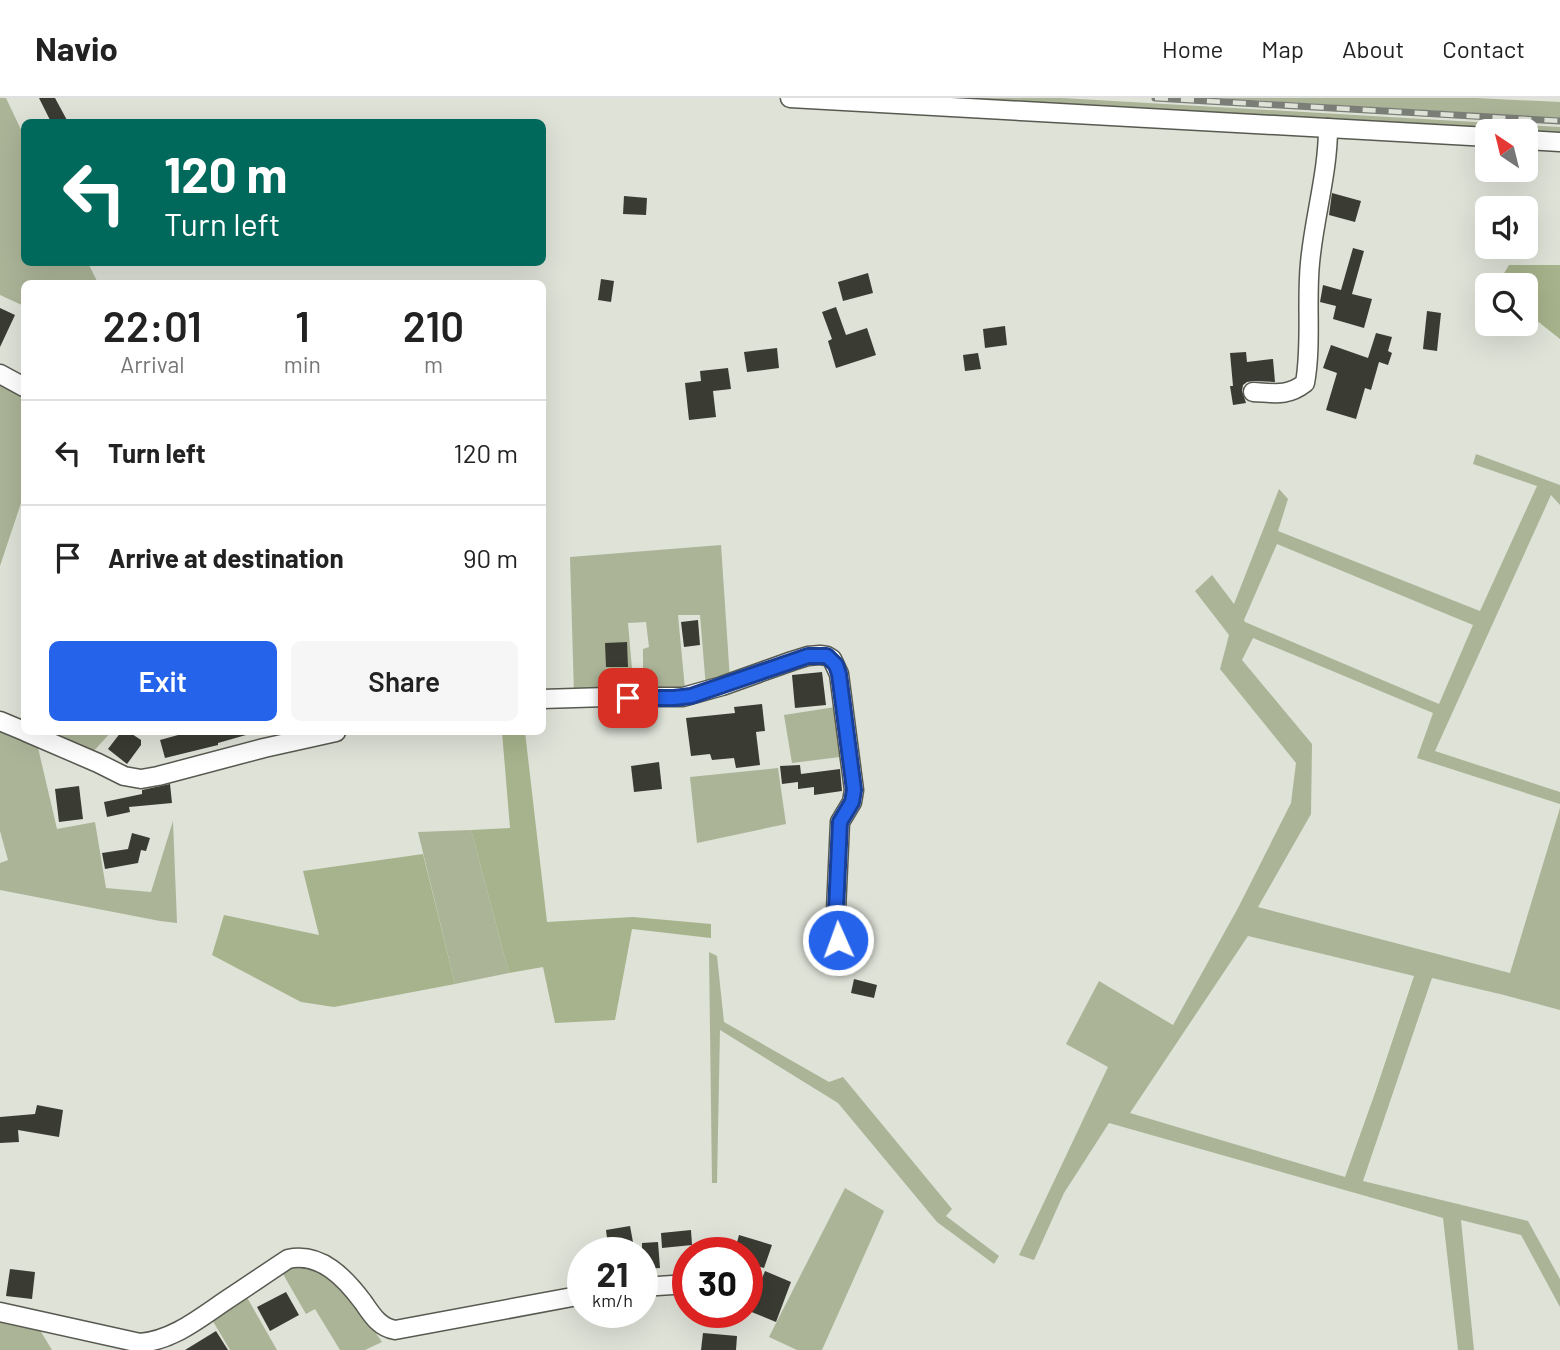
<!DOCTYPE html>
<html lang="en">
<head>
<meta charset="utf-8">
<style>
  :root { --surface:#fff; --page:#f6f6f6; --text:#222; --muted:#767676; --line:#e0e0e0; --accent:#2563eb }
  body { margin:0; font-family:Barlow,sans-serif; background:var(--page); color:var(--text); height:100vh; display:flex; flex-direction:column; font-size:26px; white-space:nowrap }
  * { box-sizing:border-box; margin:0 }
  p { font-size:23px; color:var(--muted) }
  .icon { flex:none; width:38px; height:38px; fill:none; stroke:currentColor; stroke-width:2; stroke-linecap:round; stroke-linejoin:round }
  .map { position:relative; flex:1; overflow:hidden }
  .sheet { position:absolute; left:21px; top:182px; width:525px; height:455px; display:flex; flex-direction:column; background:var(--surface); border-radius:10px; box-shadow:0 7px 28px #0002 }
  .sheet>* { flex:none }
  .hud { position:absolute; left:21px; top:21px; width:525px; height:147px; border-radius:10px; box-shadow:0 7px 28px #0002; background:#00695c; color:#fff; overflow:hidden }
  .needle { width:46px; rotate:325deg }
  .buttons { position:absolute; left:1475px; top:21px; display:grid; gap:14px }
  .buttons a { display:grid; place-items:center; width:63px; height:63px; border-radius:10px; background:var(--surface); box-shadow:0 7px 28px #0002; font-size:35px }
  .speed { position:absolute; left:567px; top:1139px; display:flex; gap:14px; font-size:35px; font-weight:700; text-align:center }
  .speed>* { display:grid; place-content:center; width:91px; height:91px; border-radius:50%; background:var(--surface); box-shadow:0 7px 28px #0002; line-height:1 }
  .speed small { font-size:18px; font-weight:400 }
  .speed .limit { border:10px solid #d22; background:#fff; color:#111 }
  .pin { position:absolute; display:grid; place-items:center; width:60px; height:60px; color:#fff; margin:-30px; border-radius:14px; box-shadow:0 4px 10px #0006 }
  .me { position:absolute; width:77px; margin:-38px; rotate:358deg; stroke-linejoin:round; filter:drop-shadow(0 0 5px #0008) }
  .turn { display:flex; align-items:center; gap:24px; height:147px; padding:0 28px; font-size:32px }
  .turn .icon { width:91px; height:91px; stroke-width:2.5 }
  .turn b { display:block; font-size:49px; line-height:60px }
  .eta { display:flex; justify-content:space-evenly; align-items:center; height:119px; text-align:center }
  .eta b { font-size:42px; font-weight:600; line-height:49px }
  .action { display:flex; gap:14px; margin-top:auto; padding:14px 28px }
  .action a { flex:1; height:80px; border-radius:10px; background:var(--accent); color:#fff; font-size:28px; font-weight:600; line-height:80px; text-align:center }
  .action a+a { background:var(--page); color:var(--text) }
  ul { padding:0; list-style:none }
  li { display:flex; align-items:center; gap:21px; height:105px; padding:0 28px; border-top:2px solid var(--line) }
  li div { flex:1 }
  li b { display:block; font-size:26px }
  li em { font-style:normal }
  header { display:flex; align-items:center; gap:42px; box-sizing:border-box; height:98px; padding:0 35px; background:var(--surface); border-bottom:2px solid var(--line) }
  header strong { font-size:33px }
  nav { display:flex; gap:38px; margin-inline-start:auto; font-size:24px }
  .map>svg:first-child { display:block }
</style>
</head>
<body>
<header>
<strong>Navio</strong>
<nav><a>Home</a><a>Map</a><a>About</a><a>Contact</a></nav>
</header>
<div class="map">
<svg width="1560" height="1252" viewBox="0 0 1560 1252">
  <rect width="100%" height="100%" fill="#dee2d7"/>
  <g fill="#abb497" fill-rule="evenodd">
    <path d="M 0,0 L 6,0 L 24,38 L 24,164 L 88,165 L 98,185 L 24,186 L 24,208 L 0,197 Z"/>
    <path d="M 904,0 L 1062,0 L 1560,29 L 1560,39 L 1526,37 L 1526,33 L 1488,33 Z"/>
    <path d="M 1216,0 L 1476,0 L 1560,4 L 1560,20 Z"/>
    <path d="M 0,284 L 24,298 L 24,378 L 21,384 L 24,387 L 24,396 L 0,468 Z"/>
    <path d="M 1476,356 L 1560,387 L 1560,407 L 1551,397 L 1435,653 L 1560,694 L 1560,706 L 1417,660 L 1433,615 L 1253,540 L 1242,562 L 1312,646 L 1311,716 L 1258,809 L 1510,875 L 1560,710 L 1560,912 L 1504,897 L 1432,880 L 1363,1083 L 1528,1123 L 1560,1181 L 1560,1209 L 1521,1137 L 1461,1122 L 1474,1252 L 1458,1252 L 1443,1120 L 1109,1025 L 1064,1095 L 1034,1162 L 1019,1157 L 1108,969 L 1066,946 L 1099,883 L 1173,927 L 1238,810 L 1291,705 L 1296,665 L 1220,571 L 1229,537 L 1195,493 L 1212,477 L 1234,506 L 1279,391 L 1288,401 L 1278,433 L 1480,513 L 1537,388 L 1473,366 ZM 1277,446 L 1473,527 L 1439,606 L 1245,524 L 1244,522 ZM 1248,838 L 1414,878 L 1375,995 L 1345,1079 L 1130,1015 Z"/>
    <path d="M 721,447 L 730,582 L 706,590 L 700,517 L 678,517 L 685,591 L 643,592 L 643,551 L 649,549 L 646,524 L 628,525 L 634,593 L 574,597 L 570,459 Z"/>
    <path d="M 848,607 L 856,657 L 792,665 L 784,617 Z"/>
    <path d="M 0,625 L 36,641 L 57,731 L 95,724 L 106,790 L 151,794 L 173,723 L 177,825 L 160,823 L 0,792 L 0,765 L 8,762 L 0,733 Z"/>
    <path d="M 47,634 L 111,634 L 91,656 Z"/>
    <path d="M 778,670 L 786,726 L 697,745 L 690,679 Z"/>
    <path d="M 471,732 L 509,875 L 455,886 L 418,734 Z"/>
    <path d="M 709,854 L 717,858 L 724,924 L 829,984 L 843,979 L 952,1111 L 946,1118 L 999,1158 L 994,1166 L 937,1124 L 838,1005 L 720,932 L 717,1085 L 712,1085 Z"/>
    <path d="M 845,1090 L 884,1113 L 822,1252 L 797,1252 L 769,1239 Z"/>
    <path d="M 308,1168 L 326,1174 L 348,1194 L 382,1244 L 365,1252 L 340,1252 L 315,1211 L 306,1216 L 283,1176 L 291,1170 Z"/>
    <path d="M 245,1196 L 277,1252 L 230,1252 L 211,1220 Z"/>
    <path d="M 0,1218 L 35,1224 L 52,1252 L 0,1252 Z"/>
  </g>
  <g fill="#a7b38c">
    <path d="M 1509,167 L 1560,167 L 1560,241 L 1526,214 L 1526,187 L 1497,187 Z"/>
    <path d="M 502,634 L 525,634 L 547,824 L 633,819 L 711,826 L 711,840 L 632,831 L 615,922 L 555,925 L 543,869 L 509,875 L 471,732 L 510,730 Z"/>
    <path d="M 423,756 L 455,886 L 334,909 L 301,904 L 212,857 L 224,817 L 319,837 L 303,773 Z"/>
  </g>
  <g fill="#3a3c33">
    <path d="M 39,0 L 55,0 L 68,24 L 51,24 Z"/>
    <path d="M 1332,95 L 1361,103 L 1355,124 L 1329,117 Z"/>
    <path d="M 624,98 L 647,100 L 646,117 L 623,116 Z"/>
    <path d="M 1353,150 L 1364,153 L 1352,196 L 1372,201 L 1364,230 L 1333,221 L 1336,208 L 1320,204 L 1323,187 L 1341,192 Z"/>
    <path d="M 868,175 L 873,195 L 843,203 L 838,184 Z"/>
    <path d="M 601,181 L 614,183 L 611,204 L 598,202 Z"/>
    <path d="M 836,209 L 846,237 L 867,230 L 876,257 L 836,270 L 828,243 L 832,241 L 822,214 Z"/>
    <path d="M 0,210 L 15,217 L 0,249 Z"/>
    <path d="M 1427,213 L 1441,215 L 1437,253 L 1423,251 Z"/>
    <path d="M 1005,228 L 1007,247 L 985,250 L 983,231 Z"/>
    <path d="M 1376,235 L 1392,239 L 1388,253 L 1392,255 L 1388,267 L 1379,264 L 1371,292 L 1365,290 L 1356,321 L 1326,312 L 1337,275 L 1323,270 L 1331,247 L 1368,260 Z"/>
    <path d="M 777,250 L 779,270 L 747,274 L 744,254 Z"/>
    <path d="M 1246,254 L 1247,264 L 1273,261 L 1275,284 L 1254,283 L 1247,284 L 1243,287 L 1242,293 L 1246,305 L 1233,307 L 1230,288 L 1233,288 L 1230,255 Z"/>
    <path d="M 978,255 L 981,271 L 965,273 L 963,257 Z"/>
    <path d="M 728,270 L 731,291 L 713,293 L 716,319 L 689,322 L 685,285 L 701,283 L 700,273 Z"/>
    <path d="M 698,522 L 700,547 L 684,549 L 681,524 Z"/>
    <path d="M 627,544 L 628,569 L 606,569 L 605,545 Z"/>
    <path d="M 822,574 L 826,607 L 795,610 L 792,577 Z"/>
    <path d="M 762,606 L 765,633 L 756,634 L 760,667 L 736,670 L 734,660 L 712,662 L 710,656 L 691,658 L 686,620 L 735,615 L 734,609 Z"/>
    <path d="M 121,634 L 129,634 L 141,642 L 141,647 L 127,666 L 108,651 Z"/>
    <path d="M 189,634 L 246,634 L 246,637 L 218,645 L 218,647 L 165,660 L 160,642 Z"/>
    <path d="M 659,664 L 662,691 L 634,694 L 631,668 Z"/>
    <path d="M 800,667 L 801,676 L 840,671 L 842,693 L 814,697 L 814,689 L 798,691 L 798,684 L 782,686 L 780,668 Z"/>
    <path d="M 170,686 L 172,705 L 129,709 L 130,714 L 107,719 L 104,704 L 142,696 L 142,692 Z"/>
    <path d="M 79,688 L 83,721 L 59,724 L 55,691 Z"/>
    <path d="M 132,735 L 150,740 L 146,753 L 141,752 L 138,765 L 105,771 L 102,755 L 128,751 Z"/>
    <path d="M 854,881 L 877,887 L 874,900 L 851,895 Z"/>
    <path d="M 37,1007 L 63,1012 L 59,1039 L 18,1032 L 19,1044 L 0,1045 L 0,1019 L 35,1016 Z"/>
    <path d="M 630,1128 L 635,1155 L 609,1155 L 606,1132 Z"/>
    <path d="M 691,1132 L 692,1147 L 662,1150 L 661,1135 Z"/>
    <path d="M 739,1137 L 772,1147 L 764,1170 L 747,1165 L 747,1155 L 734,1155 Z"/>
    <path d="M 658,1144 L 660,1170 L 642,1171 L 642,1145 Z"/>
    <path d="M 10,1171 L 35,1174 L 32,1201 L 6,1198 Z"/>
    <path d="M 765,1173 L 791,1184 L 776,1224 L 749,1213 Z"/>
    <path d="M 286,1194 L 299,1217 L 270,1233 L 257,1209 Z"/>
    <path d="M 216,1233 L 228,1252 L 185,1252 Z"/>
    <path d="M 703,1235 L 737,1238 L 736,1252 L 701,1252 Z"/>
  </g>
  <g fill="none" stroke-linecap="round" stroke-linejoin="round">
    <g stroke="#585a51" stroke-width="21">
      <g id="minor">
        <path d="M 790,0 L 1488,39"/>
        <path d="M 1526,42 L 1560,44"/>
        <path d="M 0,276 L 24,289"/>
        <path d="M 1253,294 C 1274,295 1287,299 1305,285 C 1312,246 1306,204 1310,165 C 1314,120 1328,75 1328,30"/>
        <path d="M 542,601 L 607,599 L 683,599 L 722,588 L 792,563 L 808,558 L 820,557 L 827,558 L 832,561 L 839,576 L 854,692 L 852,704 L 840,724 L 835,834 L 841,850"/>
        <path d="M 0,623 L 24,633"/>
        <path d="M 26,634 L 98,665 L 124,678 L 141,681 L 158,678 L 264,650 L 336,634"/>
        <path d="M 642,1189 L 688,1186"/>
        <path d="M 0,1214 L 140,1245 C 174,1242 201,1219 228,1201 C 248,1188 268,1174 288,1161 C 321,1154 345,1180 363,1204 C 372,1217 379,1229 395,1232 L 583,1197"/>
      </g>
    </g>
    <use href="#minor" stroke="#fff" stroke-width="18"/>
    <g stroke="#7b7e76" stroke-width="7">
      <path id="rail" d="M 1155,0 L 1560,23"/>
    </g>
    <use href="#rail" stroke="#dee2d7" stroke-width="4.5" stroke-dasharray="13" stroke-linecap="butt"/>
  </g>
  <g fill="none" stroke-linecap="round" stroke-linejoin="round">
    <g stroke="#184099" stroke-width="18">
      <path id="route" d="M 628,600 L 674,600 L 691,598 L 808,558 L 827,558 L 836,567 L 839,576 L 854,692 L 852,704 L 840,724 L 835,834 L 838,842"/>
    </g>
    <use href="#route" stroke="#2563eb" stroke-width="12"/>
  </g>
</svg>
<div class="buttons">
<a><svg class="needle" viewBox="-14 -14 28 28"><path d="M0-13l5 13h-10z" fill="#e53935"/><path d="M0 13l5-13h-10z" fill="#767676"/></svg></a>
<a><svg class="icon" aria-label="sound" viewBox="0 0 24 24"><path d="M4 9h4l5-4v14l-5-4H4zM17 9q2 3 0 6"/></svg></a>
<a><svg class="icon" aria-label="search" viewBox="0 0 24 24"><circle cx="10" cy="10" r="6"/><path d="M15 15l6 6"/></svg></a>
</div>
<div class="speed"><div>21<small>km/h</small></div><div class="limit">30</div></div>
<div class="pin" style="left:628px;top:600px;background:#d93025"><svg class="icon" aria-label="arrive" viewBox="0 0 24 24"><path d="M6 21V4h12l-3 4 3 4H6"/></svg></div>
<svg class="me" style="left:838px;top:842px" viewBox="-20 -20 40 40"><circle r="17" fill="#2563eb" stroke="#fff" stroke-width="3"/><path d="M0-11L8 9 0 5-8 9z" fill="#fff"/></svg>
<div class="hud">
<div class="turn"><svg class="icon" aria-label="left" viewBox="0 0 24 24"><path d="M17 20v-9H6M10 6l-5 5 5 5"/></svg><div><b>120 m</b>Turn left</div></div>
</div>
<section class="sheet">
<div class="eta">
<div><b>22:01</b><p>Arrival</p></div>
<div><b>1</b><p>min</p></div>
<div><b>210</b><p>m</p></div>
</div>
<ul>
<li><svg class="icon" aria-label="left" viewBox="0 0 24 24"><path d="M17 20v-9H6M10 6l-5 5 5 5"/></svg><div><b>Turn left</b></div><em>120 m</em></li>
<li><svg class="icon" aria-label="arrive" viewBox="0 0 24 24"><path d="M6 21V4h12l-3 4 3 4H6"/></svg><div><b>Arrive at destination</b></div><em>90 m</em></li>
</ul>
<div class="action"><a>Exit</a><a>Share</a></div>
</section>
</div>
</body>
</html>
